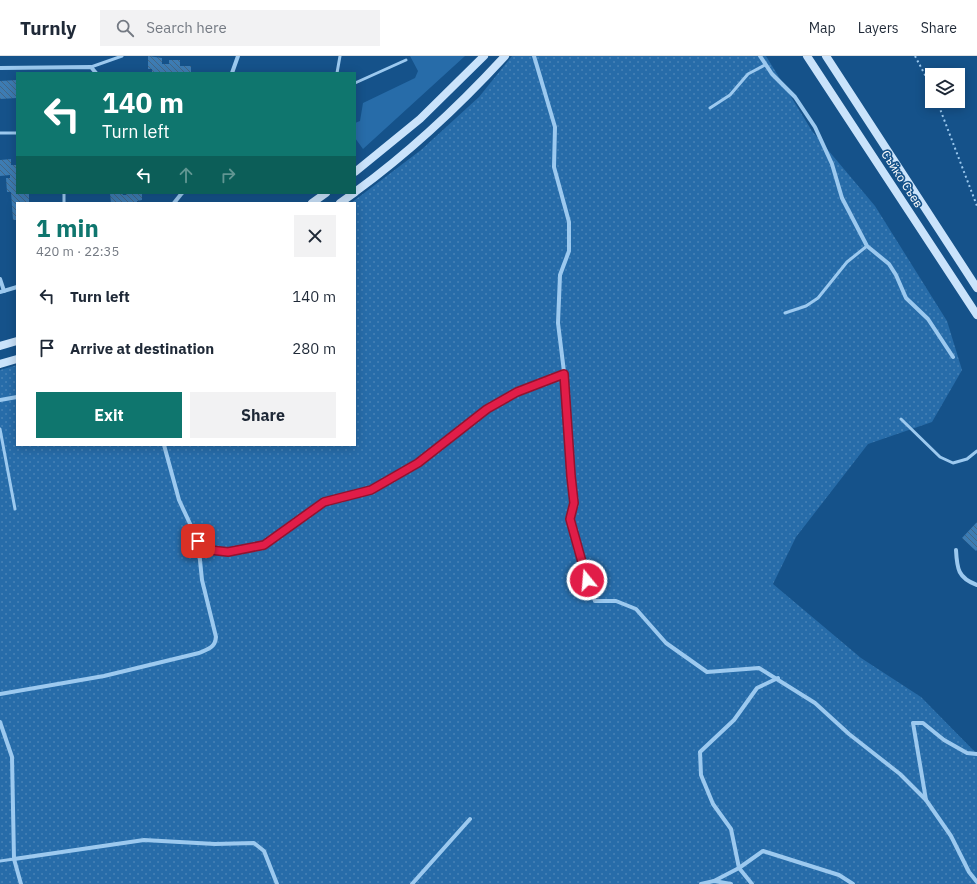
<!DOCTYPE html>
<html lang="en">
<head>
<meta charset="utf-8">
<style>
  :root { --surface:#fff; --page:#f2f2f3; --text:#1f2937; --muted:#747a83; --line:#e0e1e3; --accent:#0f766e }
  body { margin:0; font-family:"IBM Plex Sans",sans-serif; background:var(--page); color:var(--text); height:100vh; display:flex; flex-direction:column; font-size:15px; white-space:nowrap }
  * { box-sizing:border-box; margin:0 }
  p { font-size:13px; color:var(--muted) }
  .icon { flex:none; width:22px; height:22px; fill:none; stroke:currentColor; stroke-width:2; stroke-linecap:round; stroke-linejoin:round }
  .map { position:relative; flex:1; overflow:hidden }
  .side { position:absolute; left:16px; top:146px; width:340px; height:244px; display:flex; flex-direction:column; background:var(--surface); border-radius:0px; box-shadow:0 2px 10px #0003 }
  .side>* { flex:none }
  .top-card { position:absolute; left:16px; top:16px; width:340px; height:122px; border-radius:0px; box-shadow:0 2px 10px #0003; background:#0f766e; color:#fff; overflow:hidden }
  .buttons { position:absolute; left:925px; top:12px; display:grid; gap:8px }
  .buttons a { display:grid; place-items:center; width:40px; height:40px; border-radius:0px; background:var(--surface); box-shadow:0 2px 10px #0003; font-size:20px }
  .pin { position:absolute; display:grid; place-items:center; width:34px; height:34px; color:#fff; margin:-17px; border-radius:8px; box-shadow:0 2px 6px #0006 }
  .me { position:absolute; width:44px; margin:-22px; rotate:343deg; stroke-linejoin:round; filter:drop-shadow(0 0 3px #0008) }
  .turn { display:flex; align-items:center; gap:14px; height:84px; padding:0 20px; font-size:18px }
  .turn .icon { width:52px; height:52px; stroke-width:2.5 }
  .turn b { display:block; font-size:28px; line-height:34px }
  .lanes { display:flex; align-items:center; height:38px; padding:0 20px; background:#0003; justify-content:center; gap:20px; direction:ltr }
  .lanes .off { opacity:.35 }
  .round { display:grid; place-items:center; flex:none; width:42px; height:42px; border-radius:0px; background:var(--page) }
  .overview { display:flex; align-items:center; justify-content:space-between; height:68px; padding:0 20px }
  h1 { font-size:24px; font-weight:700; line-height:30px; color:var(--accent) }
  .primary-button { display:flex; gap:8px; margin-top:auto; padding:8px 20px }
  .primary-button a { flex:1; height:46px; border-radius:0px; background:var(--accent); color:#fff; font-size:16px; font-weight:700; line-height:46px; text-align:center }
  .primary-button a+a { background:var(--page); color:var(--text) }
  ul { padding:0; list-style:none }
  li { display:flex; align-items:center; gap:12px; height:52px; padding:0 20px }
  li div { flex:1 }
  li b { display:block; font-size:15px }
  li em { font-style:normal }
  header { display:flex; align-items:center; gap:24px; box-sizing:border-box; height:56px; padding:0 20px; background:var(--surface); border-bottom:1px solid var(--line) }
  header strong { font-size:19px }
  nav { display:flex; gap:22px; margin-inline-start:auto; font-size:14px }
  .search { width:280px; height:36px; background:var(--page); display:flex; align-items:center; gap:10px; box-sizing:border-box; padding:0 14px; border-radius:0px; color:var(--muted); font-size:15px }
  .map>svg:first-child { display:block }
</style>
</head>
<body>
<header>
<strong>Turnly</strong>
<div class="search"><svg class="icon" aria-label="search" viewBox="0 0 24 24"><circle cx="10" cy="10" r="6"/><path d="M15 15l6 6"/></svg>Search here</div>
<nav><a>Map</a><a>Layers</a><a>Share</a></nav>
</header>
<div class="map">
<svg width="977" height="828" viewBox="0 0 977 828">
  <defs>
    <pattern id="garden-dots" width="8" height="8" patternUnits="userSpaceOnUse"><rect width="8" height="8" fill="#276ca9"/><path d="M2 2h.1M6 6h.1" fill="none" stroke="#4782b6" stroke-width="1.8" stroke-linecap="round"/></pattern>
    <pattern id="building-back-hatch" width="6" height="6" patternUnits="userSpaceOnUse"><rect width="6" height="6" fill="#3d7cb3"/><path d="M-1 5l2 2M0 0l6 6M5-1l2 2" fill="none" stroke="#446685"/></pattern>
  </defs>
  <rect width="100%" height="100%" fill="#15528a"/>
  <path fill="#276ca9" d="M 410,0 L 465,0 L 363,93 L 355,82 L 355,67 L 360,65 L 363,47 L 415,22 L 418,15 Z"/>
  <path fill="url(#garden-dots)" d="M 512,0 L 766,0 L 812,75 L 875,150 L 947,265 L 962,314 L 932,366 L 868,388 L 796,481 L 773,528 L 861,602 L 921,641 L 977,698 L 977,828 L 0,828 L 0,314 L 17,309 L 17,389 L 355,389 L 355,147 L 351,147 L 421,94 L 479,41 Z"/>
  <g fill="url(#building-back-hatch)">
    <path d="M 148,0 L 162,2 L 162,8 L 169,8 L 169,4 L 180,4 L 180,10 L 191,10 L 191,17 L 152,17 L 152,13 L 148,13 Z"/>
    <path d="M 17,24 L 17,42 L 0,43 L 0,25 Z"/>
    <path d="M 11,103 L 11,109 L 17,109 L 17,137 L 29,137 L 29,147 L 17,147 L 17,164 L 13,164 L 11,136 L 7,136 L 6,122 L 10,122 L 10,119 L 0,120 L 0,104 Z"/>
    <path d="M 110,137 L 122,137 L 123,139 L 126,139 L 126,137 L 142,137 L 142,144 L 137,145 L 137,147 L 111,147 Z"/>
    <path d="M 977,466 L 977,494 L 976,495 L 962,482 Z"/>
  </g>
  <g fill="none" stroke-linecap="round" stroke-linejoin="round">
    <g stroke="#9cc9ef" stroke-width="2" stroke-dasharray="2 3" stroke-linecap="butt">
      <path d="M 915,0 L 932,32"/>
      <path d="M 937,45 L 977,150"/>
    </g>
    <g stroke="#9cc9ef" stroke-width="3">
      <path d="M 91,11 L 122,0"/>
      <path d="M 337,17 L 340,0"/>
      <path d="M 355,27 L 406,4"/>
      <path d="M 710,52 L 730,39 L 748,18 L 765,9"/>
      <path d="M 0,77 L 17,77"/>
      <path d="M 64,137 L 64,147"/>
      <path d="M 785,257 L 806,250 L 818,242 L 847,206 L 867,190"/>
      <path d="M 901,363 L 940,401 L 953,407 L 967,403 L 977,395"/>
      <path d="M 0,373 L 15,453"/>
      <path d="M 0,805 L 14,803"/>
    </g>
    <g stroke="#9cc9ef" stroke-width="4">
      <path d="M 534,0 L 555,71 L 554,111 L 569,166 L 569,195 L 560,219 L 558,267 L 565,324 L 571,420 L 574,447 L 570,463 L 575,485 L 595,545 L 616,545 L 636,553 L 666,587 L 707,616 L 759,612 L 815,647 L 849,678 L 900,718 L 926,744 L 951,780 L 969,816 L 977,826"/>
      <path d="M 760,0 L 772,18 L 795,41 L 815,71 L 832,108 L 842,142 L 867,190 L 889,208 L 896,219 L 906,242 L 928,263 L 953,301"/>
      <path d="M 0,12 L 91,11 L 96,17"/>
      <path d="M 232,17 L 238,0"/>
      <path d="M 174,147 L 182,137"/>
      <path d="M 0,223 L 4,235"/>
      <path d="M 0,236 L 17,231"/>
      <path d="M 0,344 L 17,341"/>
      <path d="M 198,485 L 210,494 L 228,496 L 264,489 L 324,446 L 371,434 L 418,407 L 487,353 L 517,336 L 564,318"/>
      <path d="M 956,494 C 957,513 958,522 977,529"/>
      <path d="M 0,638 L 104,620 L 199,597 C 208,593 215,592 216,581 L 202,524 L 198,485 L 179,444 L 164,389"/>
      <path d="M 0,666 L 12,701 L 14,803 L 21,828"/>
      <path d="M 926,744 L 913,667 L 923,667 L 944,684 L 967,697 L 977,698"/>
      <path d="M 14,803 L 144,784 L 215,788 L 254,787 L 264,795 L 277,828"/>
      <path d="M 714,825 L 739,812 L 763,795 L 839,819 L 853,828"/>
      <path d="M 412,828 L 470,763"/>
      <path d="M 701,828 L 714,825 L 731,828"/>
      <path d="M 752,828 L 739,812 L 731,773 L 713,748 L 701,719 L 700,696 L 734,664 L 757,632 L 778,622"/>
    </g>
    <g stroke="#cae3fb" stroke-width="8">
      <path d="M 807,0 L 977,259"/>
      <path d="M 826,0 L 977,232"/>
      <path d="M 355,116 L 420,63 L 484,0"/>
      <path d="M 355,136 C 410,96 459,50 505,0"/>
      <path d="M 312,147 L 326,137"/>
      <path d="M 340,147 L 354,137"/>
      <path d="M 0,290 L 17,285"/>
      <path d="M 0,308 L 17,303"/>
    </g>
  </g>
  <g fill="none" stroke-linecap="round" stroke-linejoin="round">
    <g stroke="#92132f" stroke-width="10">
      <path id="route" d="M 198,485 L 210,494 L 228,496 L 264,489 L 324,446 L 371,434 L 418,407 L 487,353 L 517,336 L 564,318 L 571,420 L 574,447 L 570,463 L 587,524"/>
    </g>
    <use href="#route" stroke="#e11d48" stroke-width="7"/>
  </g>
  <g text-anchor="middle" stroke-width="3.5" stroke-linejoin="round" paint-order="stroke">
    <g font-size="12" fill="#fff" stroke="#15528a">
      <text transform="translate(902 123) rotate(57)" y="4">Съйко Съев</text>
    </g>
  </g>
</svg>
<div class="buttons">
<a><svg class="icon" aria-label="layers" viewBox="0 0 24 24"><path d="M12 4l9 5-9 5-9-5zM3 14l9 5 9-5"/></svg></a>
</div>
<div class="pin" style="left:198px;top:485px;background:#d93025"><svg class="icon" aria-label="arrive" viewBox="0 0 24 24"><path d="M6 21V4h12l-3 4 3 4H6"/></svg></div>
<svg class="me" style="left:587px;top:524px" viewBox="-20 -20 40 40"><circle r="17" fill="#e11d48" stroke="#fff" stroke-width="3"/><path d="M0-11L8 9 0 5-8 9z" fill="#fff"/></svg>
<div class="top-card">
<div class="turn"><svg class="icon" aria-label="left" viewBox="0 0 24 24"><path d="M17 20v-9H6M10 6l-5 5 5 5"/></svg><div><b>140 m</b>Turn left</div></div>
<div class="lanes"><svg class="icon" aria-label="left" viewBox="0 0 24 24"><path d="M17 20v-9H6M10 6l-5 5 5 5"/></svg><svg class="icon off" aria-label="ahead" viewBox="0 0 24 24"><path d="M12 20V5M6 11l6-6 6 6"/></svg><svg class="icon off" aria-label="right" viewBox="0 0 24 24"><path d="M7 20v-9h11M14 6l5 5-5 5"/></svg></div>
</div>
<section class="side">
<div class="overview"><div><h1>1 min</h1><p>420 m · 22:35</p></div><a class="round"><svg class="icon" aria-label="close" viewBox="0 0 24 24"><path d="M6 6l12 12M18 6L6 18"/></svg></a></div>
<ul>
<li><svg class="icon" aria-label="left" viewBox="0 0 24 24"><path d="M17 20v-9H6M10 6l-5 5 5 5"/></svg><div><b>Turn left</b></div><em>140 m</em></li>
<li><svg class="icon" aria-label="arrive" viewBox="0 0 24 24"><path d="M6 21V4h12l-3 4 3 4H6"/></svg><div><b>Arrive at destination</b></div><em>280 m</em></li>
</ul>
<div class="primary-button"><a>Exit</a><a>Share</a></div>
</section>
</div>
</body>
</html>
